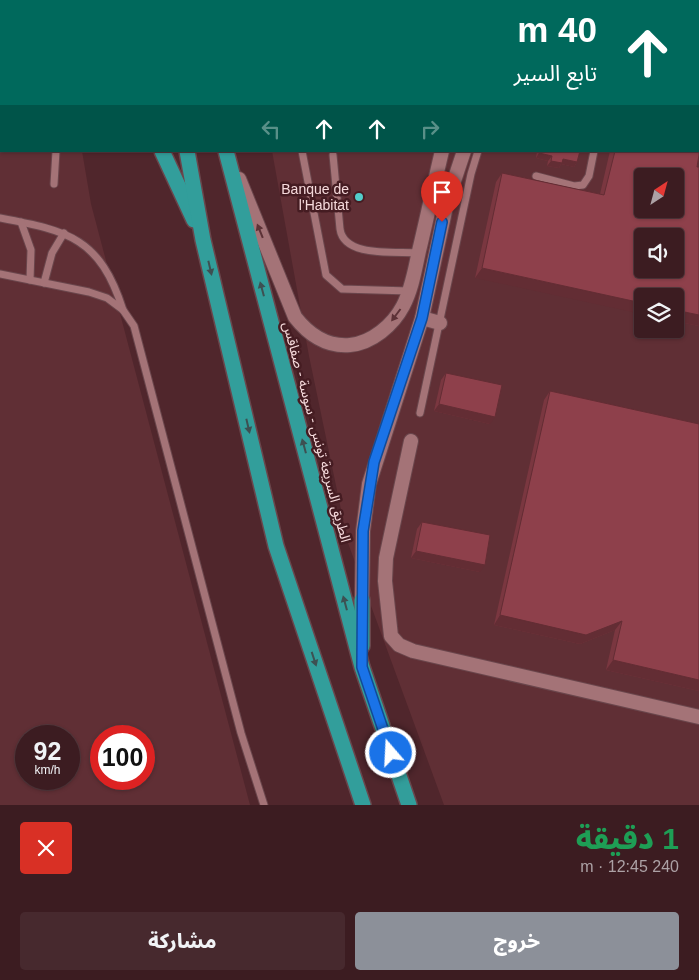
<!DOCTYPE html>
<html lang="ar">
<head>
<meta charset="utf-8">
<style>
  :root { --surface:#3c1c21; --page:#47292e; --text:#f1f3f6; --muted:#aca1a5; --line:#553a3f; --accent:#8c9099 }
  body { margin:0; font-family:Helvetica,"Noto Sans Arabic",sans-serif; background:var(--page); color:var(--text); direction:rtl; height:100vh; display:flex; flex-direction:column; font-size:19px; white-space:nowrap }
  * { box-sizing:border-box; margin:0 }
  p { font-size:16px; color:var(--muted) }
  .icon { flex:none; width:28px; height:28px; fill:none; stroke:currentColor; stroke-width:2; stroke-linecap:round; stroke-linejoin:round }
  .map { position:relative; height:805px; overflow:hidden; direction:ltr }
  .drawer { display:flex; flex-direction:column; background:var(--surface); flex:1 }
  .drawer>* { flex:none }
  .guide { position:absolute; left:0px; top:0px; width:700px; height:152px; box-shadow:0 1px 4px #0004,0 0 0 1px var(--line); direction:rtl; background:#00695c; color:#fff; overflow:hidden }
  .needle { width:32px; rotate:36deg }
  .tools { position:absolute; left:634px; top:168px; display:grid; gap:10px }
  .tools a { display:grid; place-items:center; width:50px; height:50px; border-radius:5px; background:var(--surface); box-shadow:0 1px 4px #0004,0 0 0 1px var(--line); font-size:25px }
  .speed { position:absolute; left:15px; top:725px; display:flex; gap:10px; font-size:25px; font-weight:700; text-align:center }
  .speed>* { display:grid; place-content:center; width:65px; height:65px; border-radius:50%; background:var(--surface); box-shadow:0 1px 4px #0004,0 0 0 1px var(--line); line-height:1 }
  .speed small { font-size:12px; font-weight:400 }
  .speed .limit { border:8px solid #d22; background:#fff; color:#111 }
  .pin { position:absolute; display:grid; place-items:center; width:42px; height:42px; color:#fff; margin:-51px -21px; border-radius:50% 50% 50% 0; rotate:-45deg; box-shadow:0 0 5px #0007 }
  .pin .icon { rotate:45deg }
  .me { position:absolute; width:55px; margin:-28px; rotate:341deg; stroke-linejoin:round; filter:drop-shadow(0 0 4px #0008) }
  .turn { display:flex; align-items:center; gap:18px; height:105px; padding:0 20px; font-size:22px }
  .turn .icon { width:65px; height:65px; stroke-width:2.5 }
  .turn b { display:block; font-size:35px; line-height:42px }
  .lanes { display:flex; align-items:center; height:48px; padding:0 20px; background:#0003; justify-content:center; gap:25px; direction:ltr }
  .lanes .off { opacity:.35 }
  .round { display:grid; place-items:center; flex:none; width:52px; height:52px; border-radius:5px; background:var(--page) }
  .summary { display:flex; align-items:center; justify-content:space-between; height:85px; padding:0 20px }
  h1 { font-size:30px; font-weight:800; line-height:38px; color:#1e9e55 }
  .cta { display:flex; gap:10px; margin-top:auto; padding:10px 20px }
  .cta a { flex:1; height:58px; border-radius:5px; background:var(--accent); color:#fff; font-size:20px; font-weight:800; line-height:58px; text-align:center }
  .cta a+a { background:var(--page); color:var(--text) }
  .map>svg:first-child { display:block }
</style>
</head>
<body>
<div class="map">
<svg width="699" height="805" viewBox="0 0 699 805">
  <rect width="100%" height="100%" fill="#50262c"/>
  <g fill="#602f35" fill-rule="evenodd">
    <path d="M 245,0 L 699,0 L 699,805 L 444,805 L 348,543 L 309,356 L 272,151 L 699,151 L 699,1 ZM 642,176 L 675,176 L 675,209 L 642,209 ZM 642,236 L 675,236 L 675,269 L 642,269 ZM 642,296 L 675,296 L 675,329 L 642,329 Z"/>
    <path d="M 0,18 L 1,151 L 82,151 L 91,204 L 250,805 L 0,805 ZM 26,736 L 69,736 L 69,779 L 26,779 ZM 101,736 L 144,736 L 144,779 L 101,779 Z"/>
  </g>
  <g fill="none" stroke-linecap="round" stroke-linejoin="round">
    <g stroke="#6a464c" stroke-width="9">
      <g id="lane">
        <path d="M 275,0 L 275,1"/>
        <path d="M 0,32 L 1,32"/>
        <path d="M 302,151 L 326,275 L 342,289 L 409,291"/>
        <path d="M 333,155 L 340,229 C 344,258 396,251 419,253"/>
        <path d="M 536,176 L 574,186 L 583,185 L 589,176 L 594,151"/>
        <path d="M 54,184 L 56,151"/>
        <path d="M 0,218 C 69,231 100,238 123,310"/>
        <path d="M 21,222 L 31,250 L 30,280"/>
        <path d="M 0,274 L 89,292 L 107,298 L 123,310 L 134,326 L 241,733 L 264,805"/>
        <path d="M 44,283 L 52,253 L 64,233"/>
        <path d="M 420,413 L 471,174 L 478,151"/>
      </g>
    </g>
    <g stroke="#6a464c" stroke-width="16">
      <g id="street">
        <path d="M 484,1 L 484,0"/>
        <path d="M 500,1 L 500,0"/>
        <path d="M 239,179 L 295,317 C 309,335 327,347 350,345 C 372,343 393,325 403,306 C 412,289 415,269 419,251 C 427,218 434,184 442,151"/>
        <path d="M 422,318 L 440,323"/>
        <path d="M 411,441 L 386,558 L 385,581 L 391,636 L 399,645 L 413,651 L 699,717"/>
        <path d="M 362,600 L 363,531 L 369,484 L 422,318 L 447,202 L 464,151"/>
      </g>
    </g>
    <g stroke="#6a464c" stroke-width="18">
      <g id="highway">
        <path d="M 44,0 L 45,1"/>
        <path d="M 158,0 L 158,1"/>
        <path d="M 193,0 L 193,1"/>
        <path d="M 162,151 L 194,220"/>
        <path d="M 187,151 L 203,240 L 276,546 L 363,805"/>
        <path d="M 226,151 L 362,667 L 409,805"/>
        <path d="M 362,646 L 362,600"/>
      </g>
    </g>
    <use href="#lane" stroke="#a47377" stroke-width="7"/>
    <use href="#street" stroke="#a47377" stroke-width="14"/>
    <use href="#highway" stroke="#329e9b" stroke-width="15"/>
  </g>
  <g fill="#7a3740">
    <path d="M 537,151 L 580,151 L 577,162 L 574,167 L 561,164 L 559,168 L 547,166 L 548,161 L 536,158 Z"/>
    <path d="M 610,151 L 699,151 L 697,167 L 699,167 L 699,326 L 675,321 L 675,296 L 475,278 L 496,182 L 502,173 L 600,194 Z"/>
    <path d="M 446,373 L 490,424 L 434,411 L 441,380 Z"/>
    <path d="M 550,391 L 699,424 L 699,691 L 606,670 L 615,630 L 580,644 L 494,625 L 544,400 Z"/>
    <path d="M 422,522 L 480,572 L 411,558 L 417,529 Z"/>
  </g>
  <g fill="#632d34">
    <path d="M 539,153 L 552,156 L 548,161 L 536,158 Z"/>
    <path d="M 563,159 L 577,162 L 574,167 L 561,164 L 559,168 L 547,166 L 551,161 Z"/>
    <path d="M 482,268 L 642,303 L 642,314 L 475,278 Z"/>
    <path d="M 675,310 L 699,315 L 699,326 L 675,321 Z"/>
    <path d="M 439,404 L 495,417 L 490,424 L 434,411 Z"/>
    <path d="M 416,551 L 485,565 L 480,572 L 411,558 Z"/>
    <path d="M 500,615 L 622,621 L 615,630 L 580,644 L 494,625 Z"/>
    <path d="M 613,660 L 699,680 L 699,691 L 606,670 Z"/>
  </g>
  <g fill="#8e404b" stroke="#632d34" fill-rule="evenodd">
    <path d="M 332,0 L 426,0 L 426,1 L 331,1 Z"/>
    <path d="M 536,0 L 699,0 L 699,50 L 699,1 L 535,1 Z"/>
    <path d="M 699,143 L 699,155 L 697,167 L 699,167 L 699,315 L 675,310 L 675,296 L 642,296 L 642,303 L 482,268 L 502,173 L 604,195 L 615,151 L 699,151 ZM 642,176 L 675,176 L 675,209 L 642,209 ZM 642,236 L 675,236 L 675,269 L 642,269 Z"/>
    <path d="M 539,151 L 580,151 L 577,162 L 563,159 L 562,163 L 551,161 L 552,156 L 539,153 Z"/>
    <path d="M 446,373 L 502,385 L 495,417 L 439,404 Z"/>
    <path d="M 550,391 L 699,424 L 699,680 L 613,660 L 622,621 L 586,635 L 500,615 Z"/>
    <path d="M 422,522 L 490,535 L 485,565 L 416,551 Z"/>
  </g>
  <defs><path id="oneway-solid" d="M-6-.8H1V-3.2L6.5 0L1 3.2V.8H-6Z" transform="scale(1.25)"/></defs>
  <g fill="#5d3237">
    <use href="#oneway-solid" transform="translate(260 231) rotate(-112)"/>
    <use href="#oneway-solid" transform="translate(396 315) rotate(127)"/>
  </g>
  <g fill="#3d5052">
    <use href="#oneway-solid" transform="translate(210 268) rotate(77)"/>
    <use href="#oneway-solid" transform="translate(262 289) rotate(-105)"/>
    <use href="#oneway-solid" transform="translate(248 426) rotate(77)"/>
    <use href="#oneway-solid" transform="translate(304 446) rotate(-105)"/>
    <use href="#oneway-solid" transform="translate(345 603) rotate(-105)"/>
    <use href="#oneway-solid" transform="translate(314 659) rotate(72)"/>
  </g>
  <g fill="none" stroke-linecap="round" stroke-linejoin="round">
    <g stroke="#114b97" stroke-width="12">
      <path id="route" d="M 391,753 L 362,667 L 363,531 L 374,462 L 422,318 L 442,222"/>
    </g>
    <use href="#route" stroke="#1a73e8" stroke-width="9"/>
  </g>
  <circle fill="#53cdca" stroke="#451c22" stroke-width="2" cx="359" cy="197" r="5"/>
  <g text-anchor="middle" stroke-width="5" stroke-linejoin="round" paint-order="stroke">
    <g font-size="14" fill="#f6dadc" stroke="#451c22" text-anchor="end">
      <text x="349" y="194">Banque de<tspan x="349" dy="16">l'Habitat</tspan></text>
    </g>
    <g font-size="14" fill="#f6dadc" stroke="#451c22">
      <text transform="translate(317 432) rotate(75)" y="5">الطريق السريعة تونس - سوسة - صفاقس</text>
    </g>
  </g>
</svg>
<div class="tools">
<a><svg class="needle" viewBox="-14 -14 28 28"><path d="M0-13l5 13h-10z" fill="#e53935"/><path d="M0 13l5-13h-10z" fill="#aca1a5"/></svg></a>
<a><svg class="icon" aria-label="sound" viewBox="0 0 24 24"><path d="M4 9h4l5-4v14l-5-4H4zM17 9q2 3 0 6"/></svg></a>
<a><svg class="icon" aria-label="layers" viewBox="0 0 24 24"><path d="M12 4l9 5-9 5-9-5zM3 14l9 5 9-5"/></svg></a>
</div>
<div class="speed"><div>92<small>km/h</small></div><div class="limit">100</div></div>
<div class="pin" style="left:442px;top:222px;background:#d93025"><svg class="icon" aria-label="arrive" viewBox="0 0 24 24"><path d="M6 21V4h12l-3 4 3 4H6"/></svg></div>
<svg class="me" style="left:391px;top:753px" viewBox="-20 -20 40 40"><circle r="17" fill="#1a73e8" stroke="#fff" stroke-width="3"/><path d="M0-11L8 9 0 5-8 9z" fill="#fff"/></svg>
<div class="guide">
<div class="turn"><svg class="icon" aria-label="ahead" viewBox="0 0 24 24"><path d="M12 20V5M6 11l6-6 6 6"/></svg><div><b>40 m</b>تابع السير</div></div>
<div class="lanes"><svg class="icon off" aria-label="left" viewBox="0 0 24 24"><path d="M17 20v-9H6M10 6l-5 5 5 5"/></svg><svg class="icon" aria-label="ahead" viewBox="0 0 24 24"><path d="M12 20V5M6 11l6-6 6 6"/></svg><svg class="icon" aria-label="ahead" viewBox="0 0 24 24"><path d="M12 20V5M6 11l6-6 6 6"/></svg><svg class="icon off" aria-label="right" viewBox="0 0 24 24"><path d="M7 20v-9h11M14 6l5 5-5 5"/></svg></div>
</div>
</div>
<section class="drawer">
<div class="summary"><div><h1>1 دقيقة</h1><p>240 m · 12:45</p></div><a class="round" style="background:#d93025;color:#fff"><svg class="icon" aria-label="close" viewBox="0 0 24 24"><path d="M6 6l12 12M18 6L6 18"/></svg></a></div>
<div class="cta"><a>خروج</a><a>مشاركة</a></div>
</section>
</body>
</html>
